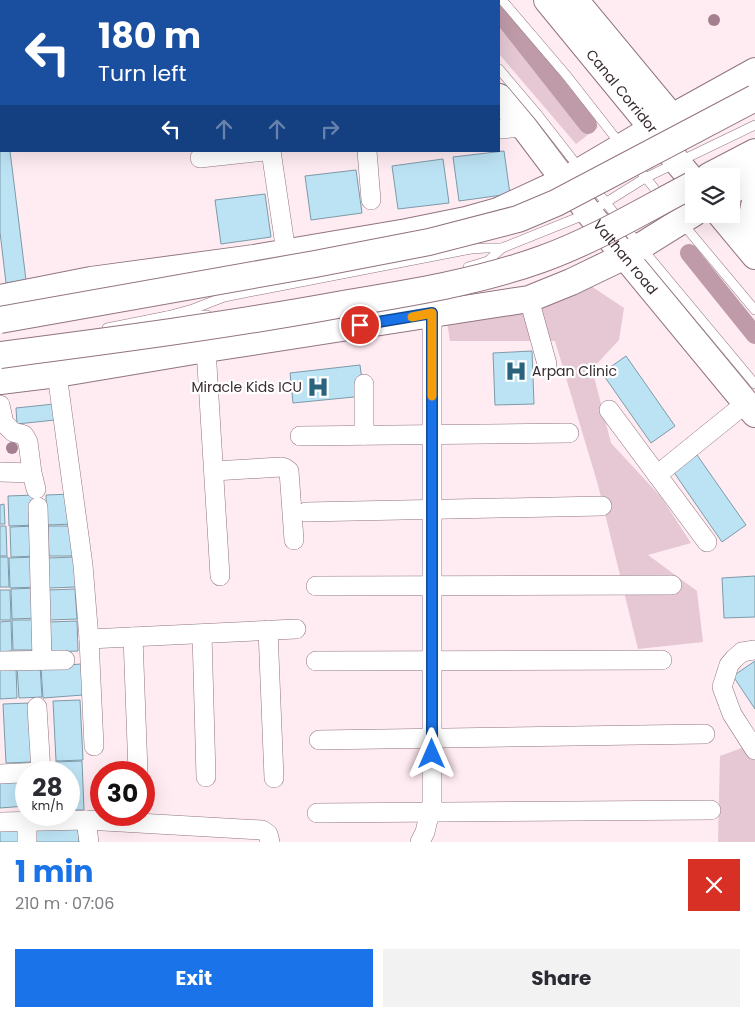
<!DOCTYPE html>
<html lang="en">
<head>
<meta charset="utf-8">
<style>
  :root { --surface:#fff; --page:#f2f2f3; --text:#2b2b33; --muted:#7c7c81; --accent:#1a73e8 }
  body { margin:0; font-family:Poppins,sans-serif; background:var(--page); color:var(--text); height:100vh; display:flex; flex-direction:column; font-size:19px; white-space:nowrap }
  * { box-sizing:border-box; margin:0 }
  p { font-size:16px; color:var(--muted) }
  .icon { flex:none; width:28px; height:28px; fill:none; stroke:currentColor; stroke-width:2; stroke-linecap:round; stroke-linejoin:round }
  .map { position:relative; height:842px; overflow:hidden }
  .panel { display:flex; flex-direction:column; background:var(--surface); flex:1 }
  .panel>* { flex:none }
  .guide { position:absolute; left:0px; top:0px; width:500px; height:152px; box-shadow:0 5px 20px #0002; background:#1a4fa0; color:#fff; overflow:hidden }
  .fabs { position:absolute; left:685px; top:168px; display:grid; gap:10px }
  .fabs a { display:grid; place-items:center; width:55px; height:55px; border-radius:0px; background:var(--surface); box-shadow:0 5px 20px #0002; font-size:25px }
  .speed { position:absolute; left:15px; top:761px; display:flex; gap:10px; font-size:25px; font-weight:700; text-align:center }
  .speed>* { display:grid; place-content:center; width:65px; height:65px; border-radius:50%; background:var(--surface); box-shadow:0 5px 20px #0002; line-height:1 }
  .speed small { font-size:12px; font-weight:400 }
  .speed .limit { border:8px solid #d22; background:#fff; color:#111 }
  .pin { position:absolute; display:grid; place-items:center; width:42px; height:42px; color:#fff; margin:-21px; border:2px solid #fff; border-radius:50%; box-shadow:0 1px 5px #0007 }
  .me { position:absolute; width:55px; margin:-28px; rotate:0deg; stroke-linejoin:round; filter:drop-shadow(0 0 4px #0008) }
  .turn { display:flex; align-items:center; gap:18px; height:105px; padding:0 15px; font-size:22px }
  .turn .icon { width:65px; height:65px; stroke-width:2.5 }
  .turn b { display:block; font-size:35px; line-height:42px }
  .lanes { display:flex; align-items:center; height:48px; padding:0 15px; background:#0003; justify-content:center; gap:25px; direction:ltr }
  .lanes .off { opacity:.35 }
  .round { display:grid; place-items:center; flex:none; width:52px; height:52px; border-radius:0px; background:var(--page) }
  .head { display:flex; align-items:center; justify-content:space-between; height:85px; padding:0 15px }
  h1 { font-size:30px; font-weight:700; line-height:38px; color:var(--accent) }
  .button { display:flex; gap:10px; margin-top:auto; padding:10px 15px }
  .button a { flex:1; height:58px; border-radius:0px; background:var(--accent); color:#fff; font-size:20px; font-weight:700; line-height:58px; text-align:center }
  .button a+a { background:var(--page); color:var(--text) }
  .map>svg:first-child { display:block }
</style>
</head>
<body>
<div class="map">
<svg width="755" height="842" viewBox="0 0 755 842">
  <rect width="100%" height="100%" fill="#ffebf2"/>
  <g fill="#e5c8d3">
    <path d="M 499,20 L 519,44 L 598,127 L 576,144 L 499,54 Z"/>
    <path d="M 585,282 L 624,308 L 619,340 L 592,369 L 611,443 L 661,497 L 691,543 L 648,555 L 697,591 L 703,642 L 638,649 L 598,485 L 555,341 L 450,341 L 446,316 Z"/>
    <path d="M 747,746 L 755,759 L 755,842 L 718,842 L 720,756 Z"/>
  </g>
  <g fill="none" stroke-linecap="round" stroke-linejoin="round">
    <g stroke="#bf9ba9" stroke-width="18">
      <path d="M 489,0 L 490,1"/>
      <path d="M 499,12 L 588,125"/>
      <path d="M 689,253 L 755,335"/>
    </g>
  </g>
  <g fill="#bce3f4" stroke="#7c9ba9">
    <path d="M 0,70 L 1,80 L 1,151 L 10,151 L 26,280 L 6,283 L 0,232 Z"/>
    <path d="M 504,151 L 510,194 L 459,201 L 453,157 Z"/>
    <path d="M 443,159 L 449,203 L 398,209 L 392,166 Z"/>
    <path d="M 356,170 L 362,213 L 311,220 L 305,176 Z"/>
    <path d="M 265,194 L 271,237 L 221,244 L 215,200 Z"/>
    <path d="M 532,351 L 534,404 L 495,405 L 493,353 Z"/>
    <path d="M 626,356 L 675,426 L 651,443 L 602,373 Z"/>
    <path d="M 360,365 L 364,396 L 293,403 L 290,373 Z"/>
    <path d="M 54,404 L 55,420 L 17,424 L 16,408 Z"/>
    <path d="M 697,455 L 746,525 L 722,542 L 673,471 Z"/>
    <path d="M 73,494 L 74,524 L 47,525 L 46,495 Z"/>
    <path d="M 35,495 L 36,525 L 9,526 L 8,496 Z"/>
    <path d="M 4,504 L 5,524 L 0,524 L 0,505 Z"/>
    <path d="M 0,526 L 6,526 L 7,556 L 0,556 Z"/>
    <path d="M 37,526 L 38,556 L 11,557 L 10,527 Z"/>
    <path d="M 48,526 L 75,526 L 76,556 L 49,556 Z"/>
    <path d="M 0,557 L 8,557 L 9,587 L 0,587 Z"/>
    <path d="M 36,557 L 37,587 L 10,588 L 9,558 Z"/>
    <path d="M 75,557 L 76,587 L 49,588 L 48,558 Z"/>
    <path d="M 755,576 L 755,617 L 724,618 L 722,578 Z"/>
    <path d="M 38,588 L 39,618 L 12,619 L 11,589 Z"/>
    <path d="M 75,589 L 77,619 L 50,620 L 49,590 Z"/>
    <path d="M 0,590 L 10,590 L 11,620 L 0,620 Z"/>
    <path d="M 12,620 L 39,620 L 40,650 L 13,650 Z"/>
    <path d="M 11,621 L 12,651 L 0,652 L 0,622 Z"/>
    <path d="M 77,621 L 78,651 L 51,652 L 50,622 Z"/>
    <path d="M 755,661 L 755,709 L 733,676 Z"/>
    <path d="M 81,664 L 83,695 L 43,698 L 41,667 Z"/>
    <path d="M 40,666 L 42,697 L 19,698 L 17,667 Z"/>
    <path d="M 16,667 L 17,698 L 0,699 L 0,668 Z"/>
    <path d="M 80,700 L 83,760 L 56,761 L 53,701 Z"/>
    <path d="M 30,703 L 33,762 L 6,763 L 3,704 Z"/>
    <path d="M 82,761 L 84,810 L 69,810 L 69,772 L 55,772 L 55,762 Z"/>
    <path d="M 26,776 L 26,806 L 0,808 L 0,779 Z"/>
    <path d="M 78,826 L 79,842 L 36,842 L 35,829 Z"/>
    <path d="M 20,829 L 21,842 L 0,842 L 0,830 Z"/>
  </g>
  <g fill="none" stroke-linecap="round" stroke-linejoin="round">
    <g stroke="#91747f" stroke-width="10">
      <g id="lane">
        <path d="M 439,0 L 440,1"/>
        <path d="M 502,0 L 567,76 L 621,145"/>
        <path d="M 499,69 L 538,115 L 580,169"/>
        <path d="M 634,163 L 662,198"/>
        <path d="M 592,185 L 640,246 L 755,384"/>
        <path d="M 683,224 L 755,310"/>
        <path d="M 468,267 L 488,261 L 502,248 L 589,213 L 645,178 L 755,125"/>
        <path d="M 167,316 L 207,315"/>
        <path d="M 107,328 L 167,316 L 193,309 L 224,297 L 471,249 L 486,248 L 502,248"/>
      </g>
    </g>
    <g stroke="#91747f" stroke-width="20">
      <g id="street">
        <path d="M 499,129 L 524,127"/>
        <path d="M 271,151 L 286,252"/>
        <path d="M 367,151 L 371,200"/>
        <path d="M 200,158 L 264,151"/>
        <path d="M 529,299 L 547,364"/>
        <path d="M 206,349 L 220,576"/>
        <path d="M 57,374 L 83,565 L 89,639 L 94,746"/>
        <path d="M 0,405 L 4,423 L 13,432 L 24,435 L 28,442 L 32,473 L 36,489"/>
        <path d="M 609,410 L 707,542"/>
        <path d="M 364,435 L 364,384"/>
        <path d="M 300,436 L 569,433"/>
        <path d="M 214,471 L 281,467 L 285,468 L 289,471 L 294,540"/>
        <path d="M 0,472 L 32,473"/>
        <path d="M 657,475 L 746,403"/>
        <path d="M 38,507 L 42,660"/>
        <path d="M 306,512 L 602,506"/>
        <path d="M 316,586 L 672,585"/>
        <path d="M 268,630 L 274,778"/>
        <path d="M 202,634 L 206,777"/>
        <path d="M 133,637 L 138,772"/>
        <path d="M 89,639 L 296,629"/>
        <path d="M 755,650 L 742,652 L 734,659 L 729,665 L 722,687 L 732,714 L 755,750"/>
        <path d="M 0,661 L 65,660"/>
        <path d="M 316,661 L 662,660"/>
        <path d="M 37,707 L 41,772"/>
        <path d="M 319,740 L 705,734"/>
        <path d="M 0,774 L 41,772"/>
        <path d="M 317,813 L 711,810"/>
        <path d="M 86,820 L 89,842"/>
        <path d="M 27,821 L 27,842"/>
        <path d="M 0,822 L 86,820 L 262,830 L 268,834 L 270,842"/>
        <path d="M 420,842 L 425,832 L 432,803 L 432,313"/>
      </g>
    </g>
    <g stroke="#91747f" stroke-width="28">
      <g id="secondary">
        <path d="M 415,0 L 416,1"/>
        <path id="s1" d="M 547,0 L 653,129 L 678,163 L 694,182"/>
        <path d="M 575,0 L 672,117"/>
        <path id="s2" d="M 499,97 L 524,127 L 589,213 L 755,414"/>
        <path d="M 709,176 L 755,152"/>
        <path d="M 731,191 L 755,178"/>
        <path d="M 755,202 C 752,214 749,229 755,240"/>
        <path d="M 720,214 L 755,256"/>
        <path d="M 0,298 L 91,280 L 254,258 L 407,232 L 466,220 L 498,211 L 565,180 L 672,117 L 755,71"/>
        <path d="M 0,381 L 57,374 L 206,349 L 529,299 L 571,282 L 625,256 L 694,213"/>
      </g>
    </g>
    <use href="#lane" stroke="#fff" stroke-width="9"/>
    <use href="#street" stroke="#fff" stroke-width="19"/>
    <use href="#secondary" stroke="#fff" stroke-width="26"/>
    <g stroke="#91747f" stroke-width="28" stroke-linecap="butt">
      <g id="secondary-bridge">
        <path d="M 0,320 L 315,264 L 429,242 L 518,219 L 556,203 L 755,98"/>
        <path d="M 0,355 C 115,340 229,325 343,304 C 410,293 478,282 542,259 C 595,240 644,210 694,184"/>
      </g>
    </g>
    <use href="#secondary-bridge" stroke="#fff" stroke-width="26"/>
  </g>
  <g fill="#a37f8f">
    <circle cx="714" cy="20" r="6"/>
    <circle cx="12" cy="448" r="6"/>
  </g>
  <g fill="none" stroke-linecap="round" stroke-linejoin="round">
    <g stroke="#114b97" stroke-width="12">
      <path id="route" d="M 360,325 L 432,313 L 432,754"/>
    </g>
    <use href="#route" stroke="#1a73e8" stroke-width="9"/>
    <path stroke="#f59e0b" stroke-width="9" d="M 412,317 L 432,313 L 432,396"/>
  </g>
  <defs>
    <g id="hospital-bare" transform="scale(1.725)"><path d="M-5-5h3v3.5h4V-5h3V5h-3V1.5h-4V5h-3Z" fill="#29647c" stroke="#fff" stroke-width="2.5" paint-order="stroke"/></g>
  </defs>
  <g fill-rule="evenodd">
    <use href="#hospital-bare" x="516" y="371"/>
    <use href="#hospital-bare" x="318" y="387"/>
  </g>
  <g text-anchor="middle" stroke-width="4.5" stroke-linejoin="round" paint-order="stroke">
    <g font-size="14" fill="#382b30" stroke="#fff">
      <text dy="5" stroke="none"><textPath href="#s1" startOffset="118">Canal Corridor</textPath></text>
      <text dy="5" stroke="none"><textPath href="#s2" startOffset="204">Valthan road</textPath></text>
    </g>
    <g font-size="14" fill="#382b30" stroke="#fff" text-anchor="start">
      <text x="532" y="376">Arpan Clinic</text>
      <text x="302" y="392" text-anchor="end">Miracle Kids ICU</text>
    </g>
  </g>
</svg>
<div class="fabs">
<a><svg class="icon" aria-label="layers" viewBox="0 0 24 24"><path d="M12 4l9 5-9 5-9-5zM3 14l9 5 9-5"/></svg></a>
</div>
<div class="speed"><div>28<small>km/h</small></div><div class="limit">30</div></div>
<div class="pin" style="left:360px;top:325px;background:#d93025"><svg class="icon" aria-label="arrive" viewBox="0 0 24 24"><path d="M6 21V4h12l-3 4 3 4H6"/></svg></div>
<svg class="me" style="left:432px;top:754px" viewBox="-20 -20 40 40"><path d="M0-17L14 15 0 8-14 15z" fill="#1a73e8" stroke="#fff" stroke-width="4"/></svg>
<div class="guide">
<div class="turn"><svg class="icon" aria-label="left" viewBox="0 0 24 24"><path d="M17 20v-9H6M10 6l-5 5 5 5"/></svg><div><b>180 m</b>Turn left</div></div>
<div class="lanes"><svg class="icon" aria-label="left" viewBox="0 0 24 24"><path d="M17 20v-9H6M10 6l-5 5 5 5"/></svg><svg class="icon off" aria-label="ahead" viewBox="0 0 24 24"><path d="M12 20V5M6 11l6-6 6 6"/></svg><svg class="icon off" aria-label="ahead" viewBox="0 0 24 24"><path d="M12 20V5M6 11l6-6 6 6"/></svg><svg class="icon off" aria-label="right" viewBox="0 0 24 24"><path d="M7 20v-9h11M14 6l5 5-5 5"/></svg></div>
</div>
</div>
<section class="panel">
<div class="head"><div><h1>1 min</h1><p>210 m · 07:06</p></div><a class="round" style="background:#d93025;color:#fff"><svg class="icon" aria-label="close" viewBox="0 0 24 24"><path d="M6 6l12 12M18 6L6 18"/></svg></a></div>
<div class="button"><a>Exit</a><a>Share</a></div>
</section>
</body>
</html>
